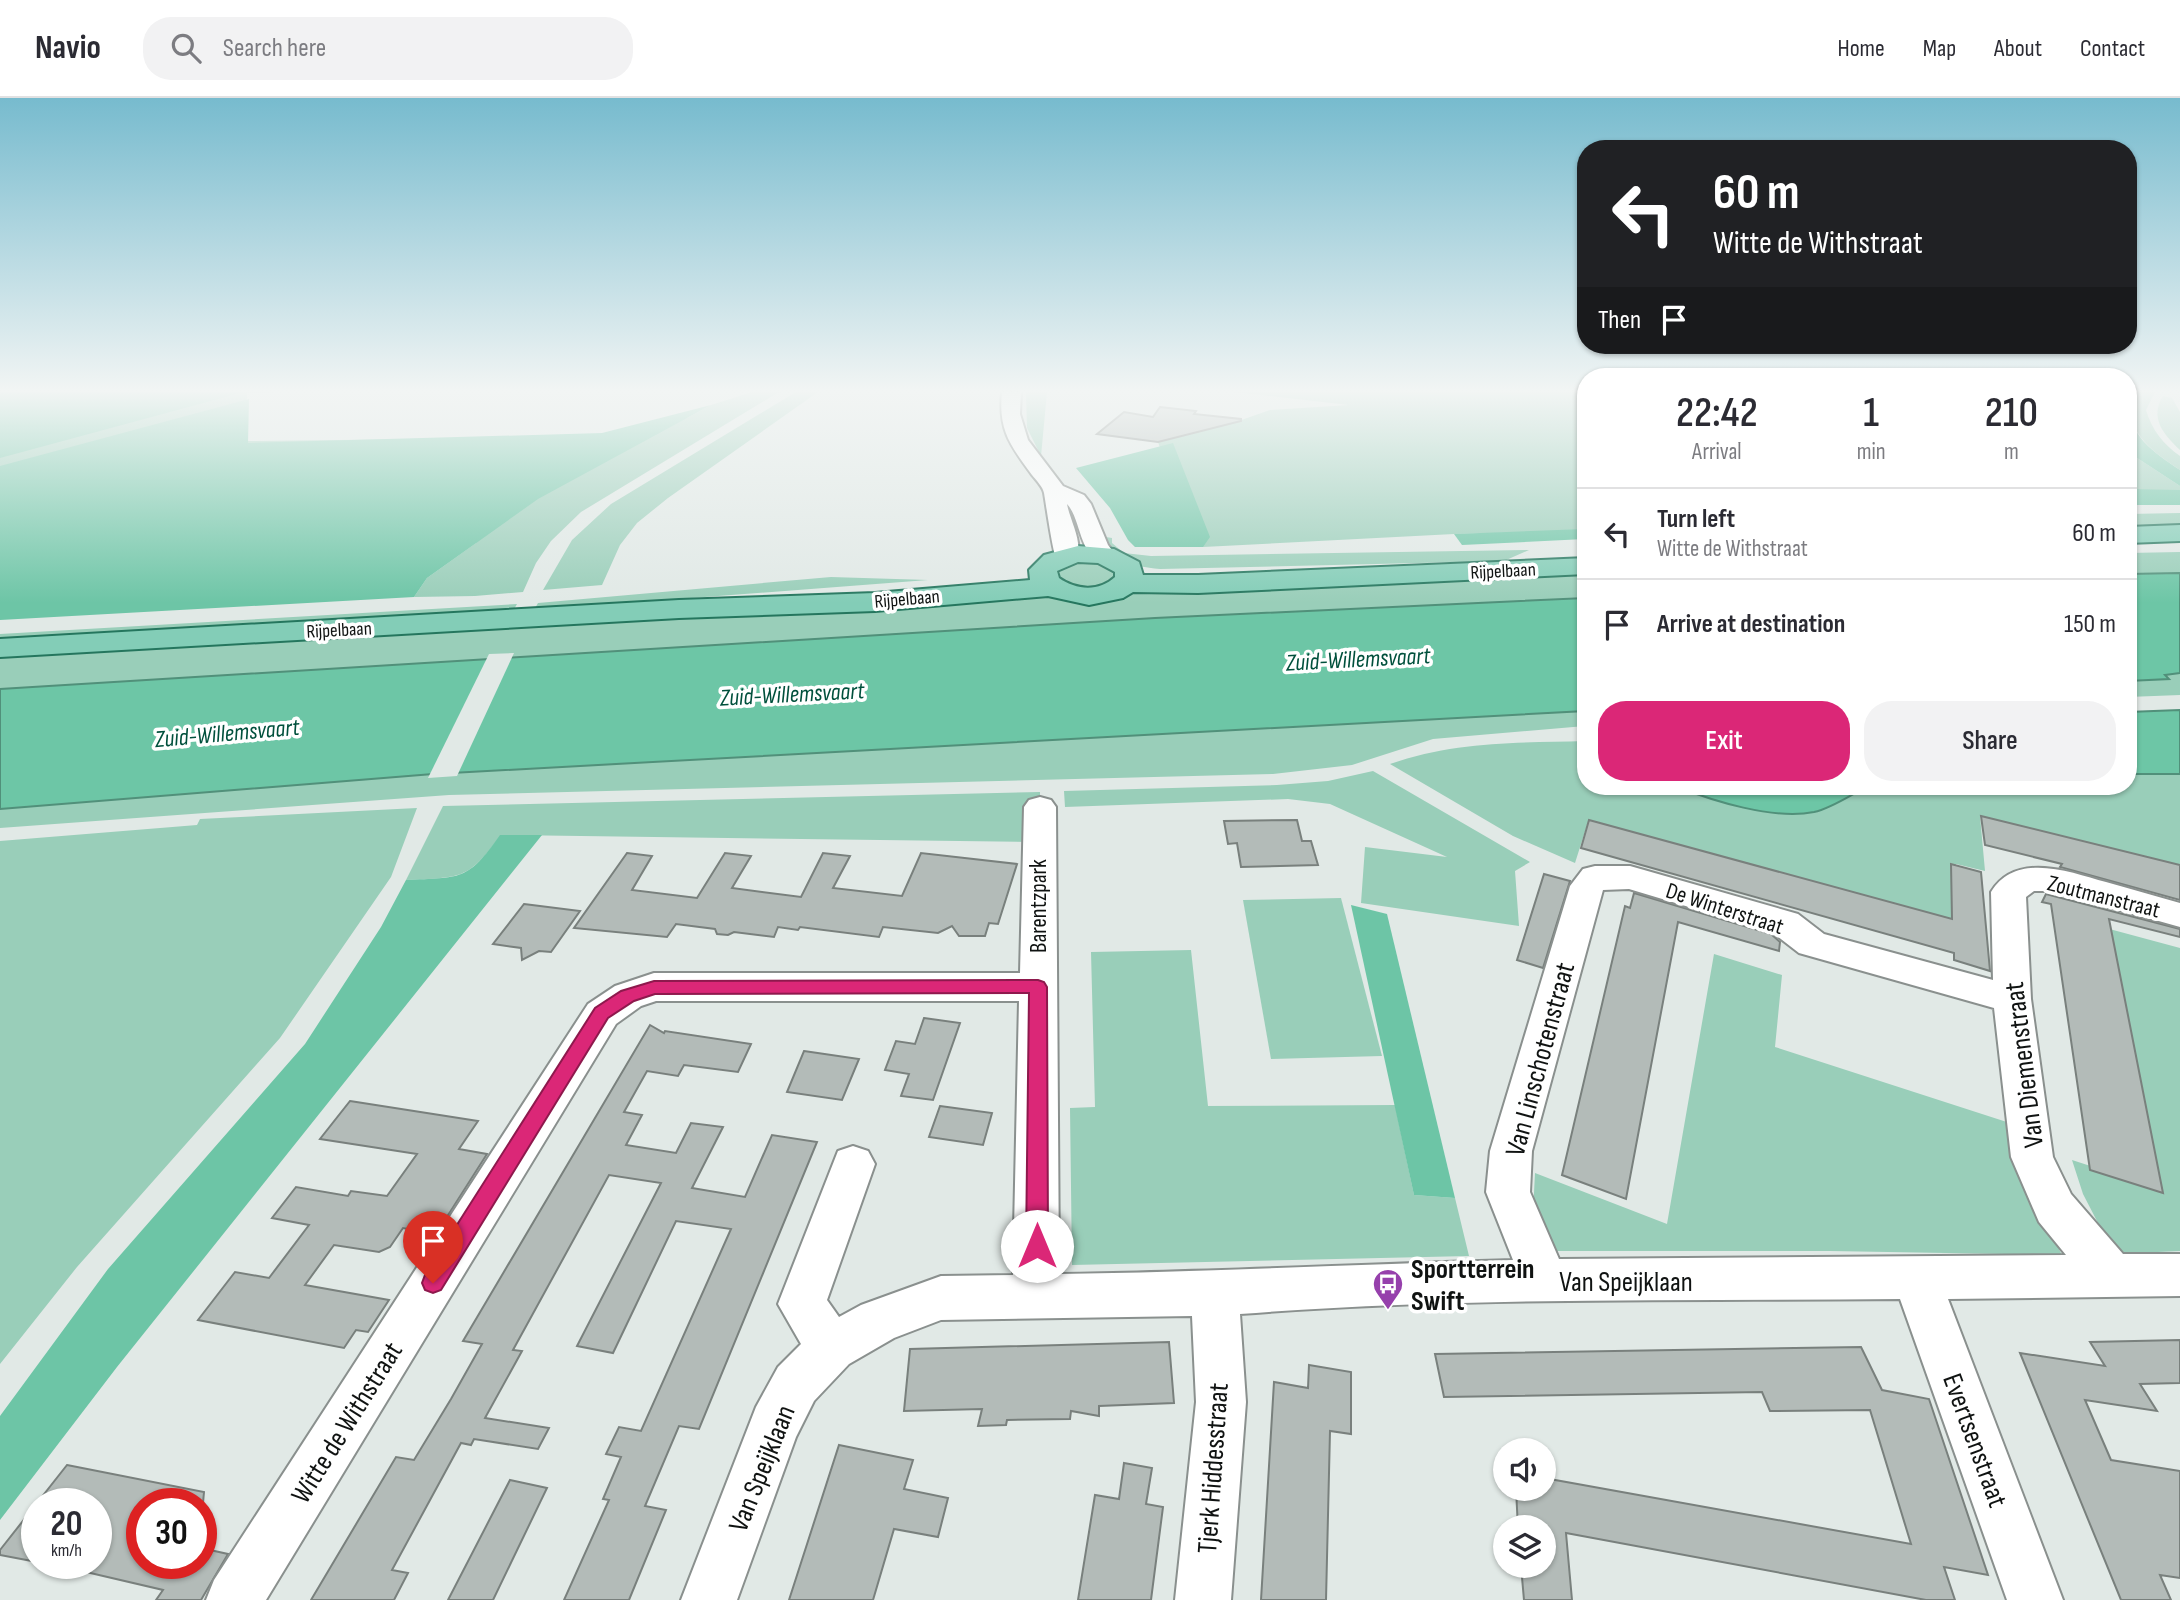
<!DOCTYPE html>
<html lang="en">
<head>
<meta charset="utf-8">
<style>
  :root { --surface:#fff; --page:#f2f2f3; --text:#2b2b33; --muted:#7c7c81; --line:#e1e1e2; --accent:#db2777 }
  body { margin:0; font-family:"Sofia Sans Condensed",sans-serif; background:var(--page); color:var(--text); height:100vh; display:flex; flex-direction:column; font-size:26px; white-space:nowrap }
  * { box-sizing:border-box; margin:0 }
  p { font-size:23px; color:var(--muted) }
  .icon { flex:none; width:38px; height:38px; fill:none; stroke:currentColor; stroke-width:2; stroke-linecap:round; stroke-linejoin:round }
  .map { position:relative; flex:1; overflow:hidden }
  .side { position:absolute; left:1577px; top:270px; width:560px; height:427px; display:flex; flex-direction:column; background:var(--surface); border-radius:28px; box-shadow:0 2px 5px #0004 }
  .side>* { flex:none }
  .guide { position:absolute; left:1577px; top:42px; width:560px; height:214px; border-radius:28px; box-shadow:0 2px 5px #0004; background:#202124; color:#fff; overflow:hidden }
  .fabs { position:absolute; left:1493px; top:1340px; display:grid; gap:14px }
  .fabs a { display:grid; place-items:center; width:63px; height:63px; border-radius:50%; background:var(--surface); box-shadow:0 2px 5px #0004; font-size:35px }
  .speed { position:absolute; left:21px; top:1390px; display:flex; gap:14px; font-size:35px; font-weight:700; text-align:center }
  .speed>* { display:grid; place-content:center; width:91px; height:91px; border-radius:50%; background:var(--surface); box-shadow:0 2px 5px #0004; line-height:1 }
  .speed small { font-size:18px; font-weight:400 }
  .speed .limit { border:10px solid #d22; background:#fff; color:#111 }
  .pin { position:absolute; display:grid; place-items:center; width:60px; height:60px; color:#fff; margin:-72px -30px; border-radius:50% 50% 50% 0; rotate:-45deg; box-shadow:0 0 7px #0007 }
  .pin .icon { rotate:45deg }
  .me { position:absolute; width:77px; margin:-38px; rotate:0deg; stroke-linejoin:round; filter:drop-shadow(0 0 5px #0008) }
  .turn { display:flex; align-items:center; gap:24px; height:147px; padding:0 21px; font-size:32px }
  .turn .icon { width:91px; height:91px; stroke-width:2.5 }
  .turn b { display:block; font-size:49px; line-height:60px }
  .then { display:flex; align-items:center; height:66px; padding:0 21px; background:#0003; gap:14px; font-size:26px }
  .eta { display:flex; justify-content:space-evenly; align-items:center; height:119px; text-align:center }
  .eta b { font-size:42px; font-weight:600; line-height:49px }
  .primary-button { display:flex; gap:14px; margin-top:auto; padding:14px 21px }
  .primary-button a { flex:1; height:80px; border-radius:28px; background:var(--accent); color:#fff; font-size:28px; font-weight:600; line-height:80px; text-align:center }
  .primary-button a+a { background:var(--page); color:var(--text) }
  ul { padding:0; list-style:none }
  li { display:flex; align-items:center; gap:21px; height:91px; padding:0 21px; border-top:2px solid var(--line) }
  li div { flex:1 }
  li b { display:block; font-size:26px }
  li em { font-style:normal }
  header { display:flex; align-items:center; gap:42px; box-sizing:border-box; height:98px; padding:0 35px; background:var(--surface); border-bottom:2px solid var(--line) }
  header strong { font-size:33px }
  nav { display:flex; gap:38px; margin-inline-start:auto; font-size:24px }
  .search { width:490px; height:63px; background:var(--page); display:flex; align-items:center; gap:18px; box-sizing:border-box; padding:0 24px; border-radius:28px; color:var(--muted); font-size:26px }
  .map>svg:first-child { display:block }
</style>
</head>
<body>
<header>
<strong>Navio</strong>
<div class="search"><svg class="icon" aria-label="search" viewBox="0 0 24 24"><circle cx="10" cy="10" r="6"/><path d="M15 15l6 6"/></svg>Search here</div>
<nav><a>Home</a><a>Map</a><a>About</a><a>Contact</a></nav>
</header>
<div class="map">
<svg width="2180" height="1502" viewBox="0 0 2180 1502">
  <rect width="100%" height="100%" fill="#e1e9e6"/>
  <g fill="#99ceb9">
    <path d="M 0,294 L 274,294 L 247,295 L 248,343 L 588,339 L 687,320 L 711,307 L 752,294 L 779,294 L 581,414 L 551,443 L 536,465 L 523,494 L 475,498 L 414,499 L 427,480 L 476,445 L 0,476 Z"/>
    <path d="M 796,294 L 818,294 L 668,400 L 637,425 L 620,447 L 602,487 L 543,492 L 572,442 L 611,406 Z"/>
    <path d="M 1026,294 L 1047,294 L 1041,358 L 1027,330 Z"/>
    <path d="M 1234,294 L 1585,294 L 1585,433 L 1454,436 L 1203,449 L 1192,442 L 1158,344 L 1230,326 L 1270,312 L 1349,307 Z"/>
    <path d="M 2128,294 L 2155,294 L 2146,312 C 2152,332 2163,346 2180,358 L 2180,372 C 2146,349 2128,335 2128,294 Z"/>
    <path d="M 2163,298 L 2172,300 L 2180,314 L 2180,352 C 2164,337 2149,320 2163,298 Z"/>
    <path d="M 2128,354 L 2180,388 L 2180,393 L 2128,399 Z"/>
    <path d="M 2180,415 L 2180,432 L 2128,434 L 2128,416 Z"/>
    <path d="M 1100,438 L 1112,440 L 1112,445 L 1124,455 L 1151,458 L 1529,452 L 1504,463 L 1160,471 C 1130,468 1116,464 1100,438 Z"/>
    <path d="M 2180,454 L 2180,475 L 2128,476 L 2128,455 Z"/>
    <path d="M 1091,462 L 1115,472 L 1115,481 C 1099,496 1078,489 1059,484 L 1056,472 L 1066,465 Z"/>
    <path d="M 1585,475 L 1585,500 L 1155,520 L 0,591 L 0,558 L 1126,493 Z"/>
    <path d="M 831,479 L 928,482 L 534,512 L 538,505 Z"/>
    <path d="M 517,506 L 513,513 L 0,545 L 0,536 Z"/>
    <path d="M 2180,575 L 2180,597 L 2128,599 L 2128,583 L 2168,581 L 2164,577 Z"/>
    <path d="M 1585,613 L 1585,628 L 1433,641 L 1352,667 L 1273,676 L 449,697 L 0,730 L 0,711 L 433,676 Z"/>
    <path d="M 1585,643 L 1586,688 L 1675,688 L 1700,697 L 1790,716 L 1816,714 L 1868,688 L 2128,688 L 2128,676 L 2180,676 L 2180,767 L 1980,718 L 1985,773 L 1956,766 L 1956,828 L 1587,727 L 1575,765 L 1513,738 L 1390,666 C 1456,643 1517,645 1585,643 Z"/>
    <path d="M 1373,673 L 1530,764 L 1515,773 L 1519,828 L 1361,805 L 1365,749 L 1447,759 L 1330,706 L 1288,701 L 1065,709 L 1064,693 L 1277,687 L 1328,683 Z"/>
    <path d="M 1040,694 L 1040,728 L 1034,744 L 501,737 C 467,783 461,779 406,782 L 443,708 Z"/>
    <path d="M 417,710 L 391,779 L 280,940 L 77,1169 L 0,1266 L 0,743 L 197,727 L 200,721 Z"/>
    <path d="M 1341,800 L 1382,958 L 1271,961 L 1243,802 Z"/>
    <path d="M 2102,829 L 2180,850 L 2180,1153 L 2114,1156 L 2083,1096 L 2072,1062 L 2149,1087 Z"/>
    <path d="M 1191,852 L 1208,1008 L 1201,1008 L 1395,1007 L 1414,1097 L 1455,1100 L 1469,1158 L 1072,1167 L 1070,1010 L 1095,1009 L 1091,854 Z"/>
    <path d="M 1714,856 L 1782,877 L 1775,949 L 2016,1027 L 2029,1093 L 2062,1157 L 1830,1153 L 1547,1153 L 1533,1114 L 1535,1075 L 1667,1126 Z"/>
  </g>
  <g fill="#6dc5a6">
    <path d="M 0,294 L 244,294 L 0,360 Z"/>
    <path d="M 249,301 L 248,345 L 602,335 L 711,307 L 538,401 L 427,480 L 414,499 L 0,522 L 0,368 Z"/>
    <path d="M 2128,303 L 2130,303 C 2125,336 2156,356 2180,372 L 2180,388 L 2128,354 Z"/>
    <path d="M 1173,345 L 1210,439 L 1203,449 L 1135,449 L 1128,442 L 1110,410 L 1076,370 Z"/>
    <path d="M 2128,391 L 2180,392 L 2180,407 L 2128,407 Z"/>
    <path d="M 1585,431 L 1585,441 L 1462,447 L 1454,436 Z"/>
    <path d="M 500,737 L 542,737 L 117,1269 L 0,1422 L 0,1318 L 108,1171 L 305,946 L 381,829 L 406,782 C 461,779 467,784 500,737 Z"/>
    <path d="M 1351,807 L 1387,816 L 1455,1100 L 1414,1097 Z"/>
  </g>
  <g fill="#6dc6a6" stroke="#51907a" stroke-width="2">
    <path d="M 2180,475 L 2180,575 L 2165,577 L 2169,581 L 2128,583 L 2128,476 Z"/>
    <path d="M 1585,500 L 1585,613 L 433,676 L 0,711 L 0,591 L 1155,520 Z"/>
    <path d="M 2180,612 L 2180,676 L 2128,676 L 2128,614 Z"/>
    <path d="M 1675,688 L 1868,688 C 1852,696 1832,710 1814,714 C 1773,722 1713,703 1675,688 Z"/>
  </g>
  <path fill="#e1e9e6" d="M 514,555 L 457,678 L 428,680 L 489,556 Z"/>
  <g fill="#b3bbb8" stroke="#79807d" stroke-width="2">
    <path d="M 1160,309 L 1196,313 L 1194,316 L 1241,321 L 1241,323 L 1158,344 L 1097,336 L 1124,314 L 1153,319 Z"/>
    <path d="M 1981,718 L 2180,767 L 2180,802 L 2060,769 L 2062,766 L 1985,747 Z"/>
    <path d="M 1297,722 L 1302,743 L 1311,743 L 1318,767 L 1241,769 L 1237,745 L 1228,746 L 1224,723 Z"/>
    <path d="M 1589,722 L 1952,821 L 1951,766 L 1981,774 L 1990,873 L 1954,862 L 1954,855 L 1581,750 Z"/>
    <path d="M 627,755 L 652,758 L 632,792 L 697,800 L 725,755 L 751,758 L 732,790 L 801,799 L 823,755 L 850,758 L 833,790 L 902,798 L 921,755 L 1017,766 L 998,826 L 989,825 L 985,838 L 959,838 L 952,828 L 938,835 L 883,829 L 879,839 L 800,829 L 798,832 L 778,829 L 774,839 L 734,834 L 728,837 L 717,836 L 715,831 L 676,826 L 667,839 L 574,830 Z"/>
    <path d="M 1544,776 L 1570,783 L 1543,870 L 1517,862 Z"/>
    <path d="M 1634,795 L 1771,836 L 1780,844 L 1779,853 L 1678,824 L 1626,1101 L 1562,1077 L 1625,808 L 1630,810 Z"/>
    <path d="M 2046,796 L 2180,831 L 2180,839 L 2109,821 L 2163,1095 L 2090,1072 L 2051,806 L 2042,804 Z"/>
    <path d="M 524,806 L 580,813 L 551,854 L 539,853 L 522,862 L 521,850 L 493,846 Z"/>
    <path d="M 924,920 L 960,925 L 933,1002 L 901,998 L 909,976 L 885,972 L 896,943 L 915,946 Z"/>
    <path d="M 650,927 L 664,935 L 665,933 L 751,946 L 738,974 L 684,967 L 678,978 L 647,973 L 624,1014 L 642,1017 L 626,1047 L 676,1055 L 691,1025 L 723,1029 L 692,1090 L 745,1099 L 772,1037 L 817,1044 L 699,1331 L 679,1328 L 645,1408 L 666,1412 L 629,1502 L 564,1502 L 609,1402 L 603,1401 L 621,1359 L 606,1356 L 619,1329 L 641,1333 L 731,1131 L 676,1123 L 613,1255 L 577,1248 L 661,1085 L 609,1077 L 513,1252 L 522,1253 L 485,1320 L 549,1330 L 538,1351 L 474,1341 L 471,1347 L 461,1345 L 392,1472 L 408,1475 L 394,1502 L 311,1502 L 396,1359 L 414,1362 L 451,1301 L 482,1246 L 463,1243 Z"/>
    <path d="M 804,953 L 859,961 L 842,1002 L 787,994 Z"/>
    <path d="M 350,1003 L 478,1023 L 459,1051 L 487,1056 L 436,1136 L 403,1130 L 390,1149 L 379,1154 L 334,1147 L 305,1187 L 389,1202 L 368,1234 L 356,1232 L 344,1250 L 198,1222 L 235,1174 L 269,1180 L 309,1127 L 272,1120 L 296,1089 L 348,1098 L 351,1093 L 387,1098 L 417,1056 L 320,1041 Z"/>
    <path d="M 940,1008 L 992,1015 L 983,1047 L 929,1039 Z"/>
    <path d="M 2180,1242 L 2180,1285 L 2140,1286 L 2157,1313 L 2085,1302 L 2111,1362 L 2180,1373 L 2180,1480 L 2160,1477 L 2171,1502 L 2121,1502 L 2020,1255 L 2105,1268 L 2090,1244 Z"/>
    <path d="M 1169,1244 L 1174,1305 L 1099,1308 L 1099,1318 L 1071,1313 L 1070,1321 L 1007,1322 L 1006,1327 L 978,1328 L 982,1311 L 904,1313 L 910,1251 Z"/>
    <path d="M 1861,1249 L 1882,1292 L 1929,1301 L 1988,1477 L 1944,1469 L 1955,1502 L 1926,1502 L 1566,1435 L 1572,1502 L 1524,1502 L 1521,1468 L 1544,1468 L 1544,1430 L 1518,1430 L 1516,1391 L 1544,1391 L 1544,1380 L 1911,1446 L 1870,1312 L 1770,1313 L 1762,1294 L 1444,1299 L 1435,1256 Z"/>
    <path d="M 1309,1267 L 1351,1274 L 1351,1336 L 1330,1333 L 1326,1502 L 1261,1502 L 1274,1284 L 1308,1290 Z"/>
    <path d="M 839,1347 L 913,1362 L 904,1391 L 948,1400 L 938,1439 L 894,1431 L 873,1502 L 789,1502 Z"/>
    <path d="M 1124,1365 L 1152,1370 L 1146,1406 L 1163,1409 L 1151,1502 L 1078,1502 L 1095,1397 L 1119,1401 Z"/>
    <path d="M 67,1367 L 204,1394 L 203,1405 L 142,1405 L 142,1465 L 201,1465 L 201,1450 L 228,1456 L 201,1502 L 156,1502 L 163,1492 L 86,1474 L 88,1465 L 96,1465 L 96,1405 L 37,1405 L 37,1464 L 0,1457 L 0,1452 Z"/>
    <path d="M 510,1382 L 547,1390 L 493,1502 L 448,1502 Z"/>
  </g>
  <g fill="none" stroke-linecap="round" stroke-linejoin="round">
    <g stroke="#8a908e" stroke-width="4">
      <g id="minor">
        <path d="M 1002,294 L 1021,294 L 1020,316 L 1028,342 L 1063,388 L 1084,397 L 1091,406 L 1108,447 L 1116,457 L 1112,462 C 1079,470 1083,423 1067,406 C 1070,423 1085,447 1075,463 L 1066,465 L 1057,463 C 1053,457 1046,406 1044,395 C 1043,389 1036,382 1032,377 C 1011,348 998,333 1002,294 Z"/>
        <path d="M 1040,699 L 1051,702 L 1056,709 L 1059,1176 C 1211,1174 1362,1166 1513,1162 L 1486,1094 L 1490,1053 L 1570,788 L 1583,771 L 1595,768 L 1630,768 L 1798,816 L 1824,836 L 1993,882 L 1991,794 C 2016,753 2070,774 2106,784 C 2131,791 2155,798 2180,805 L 2180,829 L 2052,793 L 2034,793 L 2026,799 L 2031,901 L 2053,1059 L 2071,1096 L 2123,1156 L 2180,1156 L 2180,1198 L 1948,1201 L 2063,1502 L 2007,1502 L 1900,1201 C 1681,1203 1459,1199 1240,1216 L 1246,1304 L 1231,1502 L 1175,1502 L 1196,1304 L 1192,1218 L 941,1222 L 894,1240 L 849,1266 L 814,1303 L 796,1339 L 737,1502 L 681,1502 L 756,1309 L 778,1269 L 801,1246 L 778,1206 L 838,1053 L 853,1048 L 868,1053 L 875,1066 L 827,1202 L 839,1219 L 861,1207 L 941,1178 L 1013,1177 L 1019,903 L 656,903 L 641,908 L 616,926 L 266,1502 L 206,1502 L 214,1482 L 588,906 L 615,888 L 654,875 L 1020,875 L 1024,709 L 1029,702 ZM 1629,791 L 1772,834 L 1799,855 L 1994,910 L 2011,1059 L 2039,1124 L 2066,1157 L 1559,1161 L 1530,1094 L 1532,1053 L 1603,792 Z"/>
      </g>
    </g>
    <g stroke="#25765e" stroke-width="4">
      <g id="major">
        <path d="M 2180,427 L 2180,443 L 2128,445 L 2128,429 Z"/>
        <path d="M 1078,448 L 1114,451 L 1139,464 L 1143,477 L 1198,477 L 1586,460 L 1586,476 L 1198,495 L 1133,494 L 1123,500 L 1089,507 L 1048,498 L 875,513 L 679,520 L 0,559 L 0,541 L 679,502 L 875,495 L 1030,482 L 1029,472 L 1044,457 ZM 1078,464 L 1098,465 L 1115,474 L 1115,479 C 1099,494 1076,492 1059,480 L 1057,473 Z"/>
      </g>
    </g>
    <use href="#minor" fill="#fff" fill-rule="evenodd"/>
    <use href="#major" fill="#83cdb7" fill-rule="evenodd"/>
  </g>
  <linearGradient id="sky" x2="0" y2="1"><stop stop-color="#77bbce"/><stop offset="0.58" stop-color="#f2f5f4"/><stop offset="1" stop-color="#f2f5f4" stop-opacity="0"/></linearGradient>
  <rect width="2180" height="505" fill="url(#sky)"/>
  <path fill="#db2777" stroke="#8e194d" stroke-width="2" d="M 1038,882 L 1044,884 L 1047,889 L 1048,1148 L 1044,1155 L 1037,1158 L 1029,1155 L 1026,1148 L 1029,895 L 655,896 L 634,903 L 608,920 L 441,1192 L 433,1195 L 425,1192 L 422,1185 L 425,1177 L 595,910 L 621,893 L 654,883 Z"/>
  <defs>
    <g id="bus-pin" transform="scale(1.575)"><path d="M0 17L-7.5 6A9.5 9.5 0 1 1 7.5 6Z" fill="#9640ac" stroke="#fff"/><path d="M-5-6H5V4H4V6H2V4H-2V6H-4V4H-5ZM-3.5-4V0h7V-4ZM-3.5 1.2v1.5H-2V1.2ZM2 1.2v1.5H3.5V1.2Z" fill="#fff"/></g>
  </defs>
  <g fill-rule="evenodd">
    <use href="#bus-pin" x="1388" y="1186"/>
  </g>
  <g text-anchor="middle" stroke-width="7" stroke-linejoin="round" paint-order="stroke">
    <g font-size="19" fill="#101312" stroke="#fff">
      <text transform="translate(1503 472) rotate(-3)" y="7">Rijpelbaan</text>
      <text transform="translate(907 500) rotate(-5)" y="7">Rijpelbaan</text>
      <text transform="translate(339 531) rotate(-3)" y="7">Rijpelbaan</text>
    </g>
    <g font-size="23" fill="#101312" stroke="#fff">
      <text transform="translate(2104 798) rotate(14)" y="8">Zoutmanstraat</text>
      <text transform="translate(1038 808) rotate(-90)" y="8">Barentzpark</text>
      <text transform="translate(1725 810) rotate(18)" y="8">De Winterstraat</text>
    </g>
    <g font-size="24" font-style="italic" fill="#00503c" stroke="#fff">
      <text transform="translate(1358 561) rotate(-3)" y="8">Zuid-Willemsvaart</text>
      <text transform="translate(792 596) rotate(-3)" y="8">Zuid-Willemsvaart</text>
      <text transform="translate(227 635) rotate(-5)" y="8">Zuid-Willemsvaart</text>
    </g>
    <g font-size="28" fill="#101312" stroke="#fff">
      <text transform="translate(1539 961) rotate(-75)" y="10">Van Linschotenstraat</text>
      <text transform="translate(2023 967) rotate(-97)" y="10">Van Diemenstraat</text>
      <text x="1626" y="1193">Van Speijklaan</text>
      <text transform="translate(346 1324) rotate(-58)" y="10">Witte de Withstraat</text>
      <text transform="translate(1976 1342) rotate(70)" y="10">Evertsenstraat</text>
      <text transform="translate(761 1370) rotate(-68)" y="10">Van Speijklaan</text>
      <text transform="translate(1212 1370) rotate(-86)" y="10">Tjerk Hiddesstraat</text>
    </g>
    <g font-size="28" font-weight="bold" fill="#101312" stroke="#fff" text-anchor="start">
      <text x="1411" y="1180">Sportterrein<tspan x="1411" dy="32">Swift</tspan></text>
    </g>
  </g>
</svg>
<div class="fabs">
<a><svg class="icon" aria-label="sound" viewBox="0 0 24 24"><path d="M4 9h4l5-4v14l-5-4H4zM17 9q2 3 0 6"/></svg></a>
<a><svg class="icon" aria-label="layers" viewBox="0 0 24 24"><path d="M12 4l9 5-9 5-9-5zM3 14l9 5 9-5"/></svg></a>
</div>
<div class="speed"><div>20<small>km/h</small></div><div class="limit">30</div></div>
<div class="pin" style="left:433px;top:1185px;background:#d93025"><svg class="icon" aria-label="arrive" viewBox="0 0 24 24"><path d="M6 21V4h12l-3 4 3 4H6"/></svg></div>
<svg class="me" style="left:1037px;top:1148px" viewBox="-20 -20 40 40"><circle r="19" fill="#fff"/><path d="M0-13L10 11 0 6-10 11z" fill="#db2777"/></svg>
<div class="guide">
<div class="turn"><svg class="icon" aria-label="left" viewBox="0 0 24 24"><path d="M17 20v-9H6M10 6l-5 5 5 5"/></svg><div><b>60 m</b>Witte de Withstraat</div></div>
<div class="then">Then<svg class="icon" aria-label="arrive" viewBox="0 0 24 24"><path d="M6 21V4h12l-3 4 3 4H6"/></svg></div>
</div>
<section class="side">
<div class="eta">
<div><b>22:42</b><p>Arrival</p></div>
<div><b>1</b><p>min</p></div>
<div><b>210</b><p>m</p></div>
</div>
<ul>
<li><svg class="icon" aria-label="left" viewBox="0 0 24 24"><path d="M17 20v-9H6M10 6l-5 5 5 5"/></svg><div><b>Turn left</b><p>Witte de Withstraat</p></div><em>60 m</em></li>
<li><svg class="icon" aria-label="arrive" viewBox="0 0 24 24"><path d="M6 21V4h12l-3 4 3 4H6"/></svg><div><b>Arrive at destination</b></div><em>150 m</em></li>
</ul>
<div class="primary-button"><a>Exit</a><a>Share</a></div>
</section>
</div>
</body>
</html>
